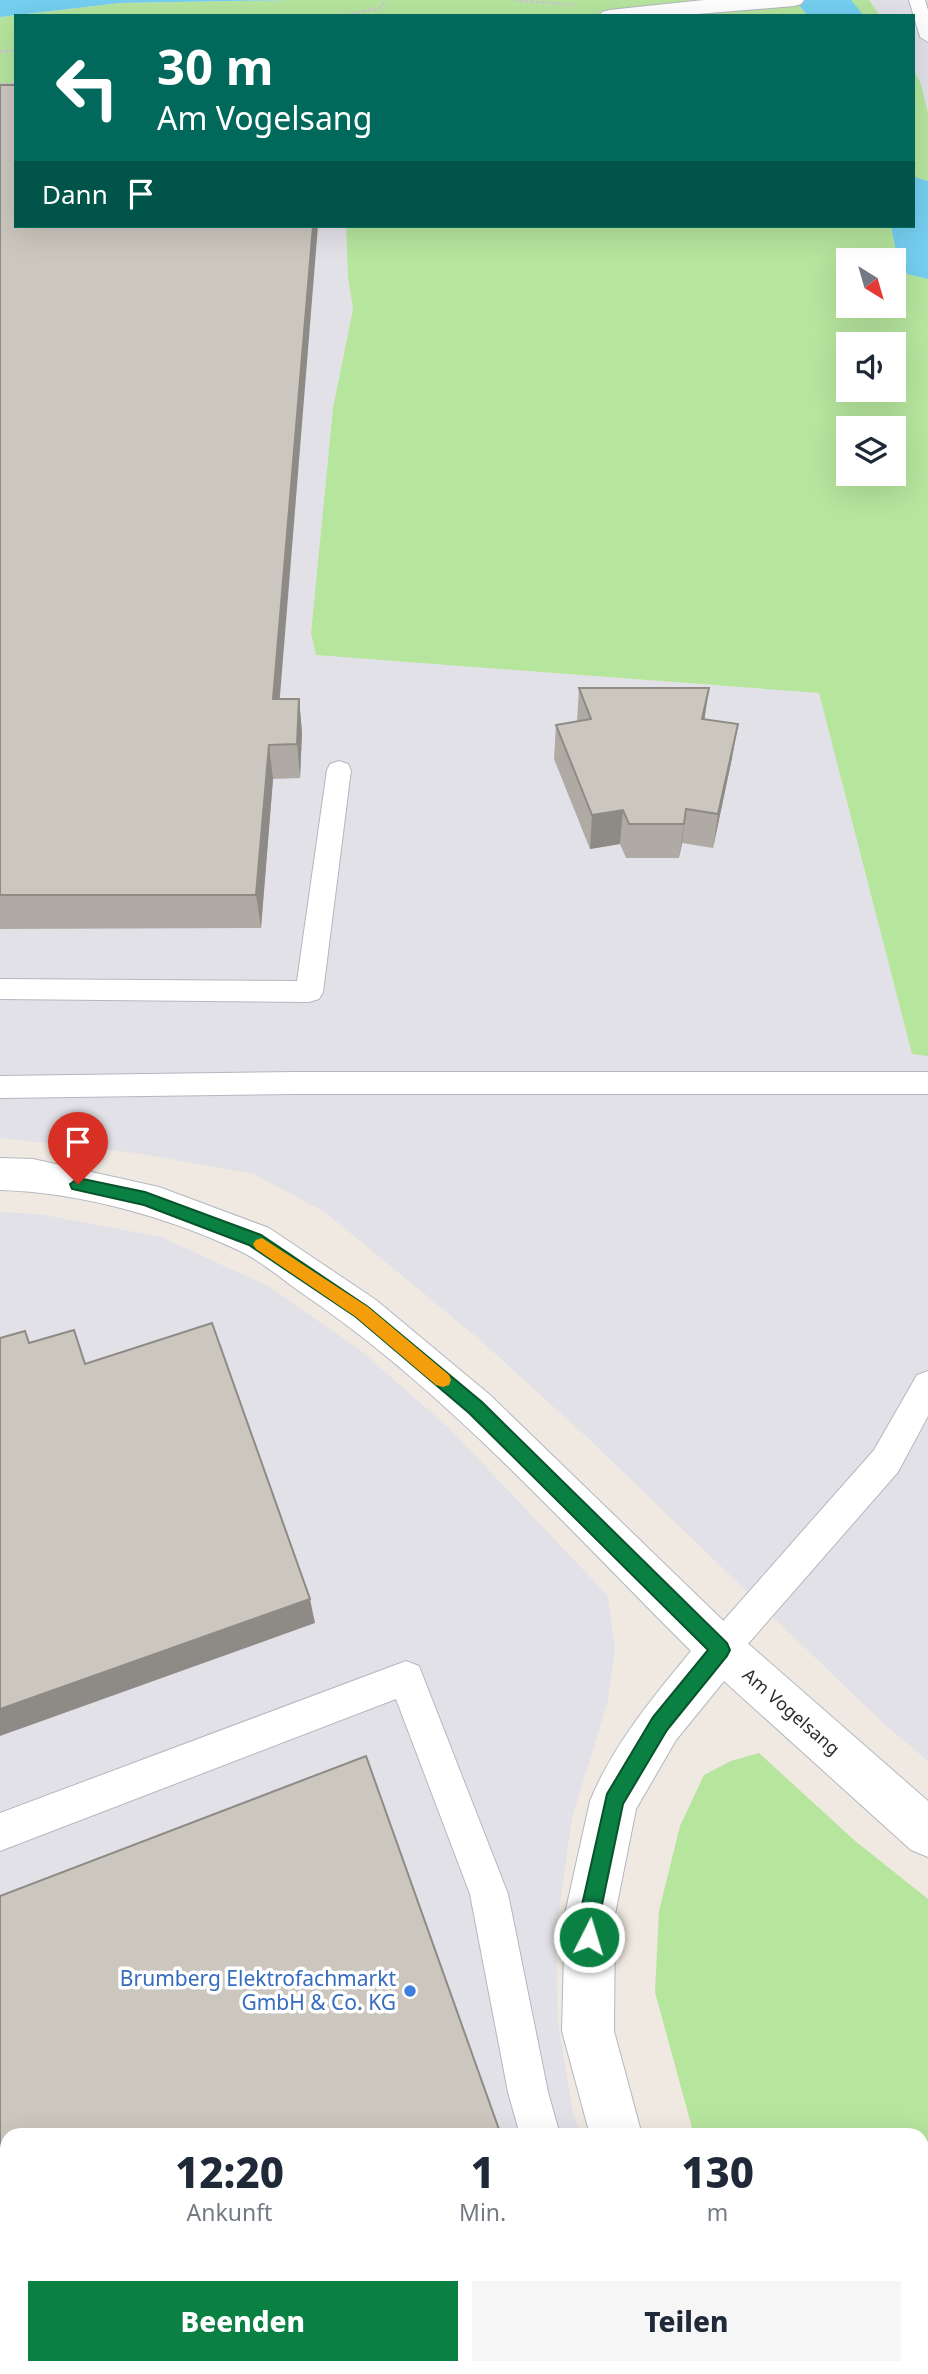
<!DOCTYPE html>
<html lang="de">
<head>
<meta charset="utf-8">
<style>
  :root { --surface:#fff; --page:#f6f6f7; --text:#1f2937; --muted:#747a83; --accent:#0b8043 }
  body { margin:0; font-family:"Noto Sans",sans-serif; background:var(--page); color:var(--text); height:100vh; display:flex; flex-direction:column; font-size:26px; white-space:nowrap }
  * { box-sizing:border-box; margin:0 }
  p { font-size:23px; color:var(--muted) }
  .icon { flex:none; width:38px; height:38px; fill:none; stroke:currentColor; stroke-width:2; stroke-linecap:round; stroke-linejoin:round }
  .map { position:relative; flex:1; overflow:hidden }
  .drawer { position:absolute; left:0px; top:2128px; width:929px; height:247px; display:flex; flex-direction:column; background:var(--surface); border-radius:21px 21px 0 0; box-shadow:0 7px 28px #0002 }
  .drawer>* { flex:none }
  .hud { position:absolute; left:14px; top:14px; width:901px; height:214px; border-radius:0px; box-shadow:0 7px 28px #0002; background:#00695c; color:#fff; overflow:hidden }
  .needle { width:46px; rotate:143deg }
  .tools { position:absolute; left:836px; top:248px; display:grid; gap:14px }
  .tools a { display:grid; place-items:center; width:70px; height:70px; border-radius:0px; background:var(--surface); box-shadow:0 7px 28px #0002; font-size:35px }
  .pin { position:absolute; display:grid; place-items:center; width:60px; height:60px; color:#fff; margin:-72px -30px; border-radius:50% 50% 50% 0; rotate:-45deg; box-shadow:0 0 7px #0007 }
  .pin .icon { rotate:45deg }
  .me { position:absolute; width:77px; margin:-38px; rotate:5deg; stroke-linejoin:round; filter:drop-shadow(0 0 5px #0008) }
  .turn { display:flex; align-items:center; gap:24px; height:147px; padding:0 28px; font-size:32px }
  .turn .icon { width:91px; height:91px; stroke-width:2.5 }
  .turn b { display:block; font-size:49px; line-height:60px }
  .then { display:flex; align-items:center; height:66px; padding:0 28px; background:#0003; gap:14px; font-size:26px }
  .eta { display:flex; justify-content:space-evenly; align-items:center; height:119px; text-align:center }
  .eta b { font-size:42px; font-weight:800; line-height:49px }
  .cta { display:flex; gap:14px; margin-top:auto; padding:14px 28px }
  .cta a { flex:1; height:80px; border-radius:0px; background:var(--accent); color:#fff; font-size:28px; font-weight:800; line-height:80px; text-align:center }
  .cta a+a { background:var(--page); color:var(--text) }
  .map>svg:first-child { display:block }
</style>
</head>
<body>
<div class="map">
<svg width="928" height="2374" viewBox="0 0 928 2374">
  <rect width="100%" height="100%" fill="#efe9e1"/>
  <g fill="#e3e1e8">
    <path d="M 869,0 L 928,0 L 928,113 L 921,84 L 914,70 L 914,16 L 880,16 Z"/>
    <path d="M 0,108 L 16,226 L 346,226 L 348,277 L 353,309 L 333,408 L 311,633 L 316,655 L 819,693 L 912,1054 L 928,1056 L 928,1761 L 884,1724 L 590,1440 L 479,1339 L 326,1213 L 254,1174 L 136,1153 L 0,1138 Z"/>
    <path d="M 0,1212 L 39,1214 L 161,1237 L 268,1286 L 360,1350 L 449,1428 L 608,1596 L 615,1649 L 608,1700 L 572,1818 L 556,1932 L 558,2023 L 573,2112 L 581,2135 L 7,2135 L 7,2368 L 688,2368 L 692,2374 L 0,2374 Z"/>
  </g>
  <g fill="#b6e59e" fill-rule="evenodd">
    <path d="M 290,0 L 869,0 L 880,16 L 16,16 L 16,107 L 0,108 L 0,17 L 120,3 Z"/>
    <path d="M 914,70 L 921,84 L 928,113 L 928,1056 L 912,1054 L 819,693 L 316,655 L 311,633 L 333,408 L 353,309 L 348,277 L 346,226 L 914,226 ZM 849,261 L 894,261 L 894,306 L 849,306 ZM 849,345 L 894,345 L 894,390 L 849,390 ZM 849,429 L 894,429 L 894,474 L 849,474 Z"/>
    <path d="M 759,1753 L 854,1840 L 928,1899 L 928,2374 L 828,2374 L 823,2368 L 922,2368 L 922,2135 L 694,2135 L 655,1992 L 659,1911 L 680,1826 L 704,1775 L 731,1761 Z"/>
  </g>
  <path fill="#75cff0" d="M 0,0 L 290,0 L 120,3 L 0,17 Z"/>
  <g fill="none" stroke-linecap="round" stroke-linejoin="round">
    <g fill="#75cff0" fill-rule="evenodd">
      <path d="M 795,0 L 851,0 L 864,16 L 808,16 Z"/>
      <path d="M 914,177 L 928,181 L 928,279 L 907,274 L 898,261 L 891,226 L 914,226 Z"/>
    </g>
    <g stroke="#b4b7c1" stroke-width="2">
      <g id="service">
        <path d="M 909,0 L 925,0 L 928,10 L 928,42 L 920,37 Z"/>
        <path d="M 339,761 L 348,764 L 351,770 L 323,992 L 319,999 L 309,1002 L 0,999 L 0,979 L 297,981 L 327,770 L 330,764 Z"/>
        <path d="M 295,1072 L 928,1072 L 928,1094 L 295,1094 L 0,1098 L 0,1076 Z"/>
        <path d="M 928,1371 L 928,1416 L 898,1472 L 733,1661 L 721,1666 L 709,1661 L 703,1649 L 709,1637 L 874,1450 L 917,1375 Z"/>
        <path d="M 406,1661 L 419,1666 L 508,1894 L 548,2092 L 560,2135 L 520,2135 L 508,2092 L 470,1894 L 396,1699 L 0,1851 L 0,1813 Z"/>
        <path d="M 588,2368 L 632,2368 L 635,2374 L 591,2374 Z"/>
      </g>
    </g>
    <g stroke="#b4b7c1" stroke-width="2">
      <g id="minor">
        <path d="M 704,0 L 804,0 L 801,4 L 794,6 L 673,16 L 599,16 L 602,12 L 609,10 Z"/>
        <path d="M 0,1158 L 33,1159 L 159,1187 L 269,1228 L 376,1300 L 490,1395 L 737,1634 L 928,1801 L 928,1857 L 911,1850 L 724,1681 L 676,1740 L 636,1809 L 615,1914 L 614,2031 L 642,2135 L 590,2135 L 562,2031 L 565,1914 L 590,1801 C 613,1745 653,1697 691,1651 C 569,1530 447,1392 306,1296 C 284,1281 263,1262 240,1251 C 169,1217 78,1192 0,1190 Z"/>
        <path d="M 704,2368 L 761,2368 L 764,2374 L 706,2374 Z"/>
      </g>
    </g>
    <g stroke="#c9c9c9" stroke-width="2.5" stroke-dasharray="3.5 2" stroke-linecap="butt">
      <path d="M 514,0 L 575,5"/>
      <path d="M 341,16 L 380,8 L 386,0"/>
      <path d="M 0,52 L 16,50"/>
      <path d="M 0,84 L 16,83"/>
    </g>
    <use href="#service" fill="#fff" fill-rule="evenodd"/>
    <use href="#minor" fill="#fff" fill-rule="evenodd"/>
  </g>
  <g fill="#afaba4">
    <path d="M 0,85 L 279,699 L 299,699 L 302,733 L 300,778 L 273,779 L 261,928 L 0,929 Z"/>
    <path d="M 579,688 L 705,719 L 732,758 L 713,848 L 682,843 L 679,858 L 626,858 L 620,844 L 590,849 L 554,759 L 556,725 L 577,721 Z"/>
  </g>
  <g fill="#8e8b86">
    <path d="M 313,226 L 318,226 L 277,733 L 273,699 Z"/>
    <path d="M 709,688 L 704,723 L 702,719 Z"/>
    <path d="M 299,699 L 302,733 L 300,778 L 297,744 Z"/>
    <path d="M 738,724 L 732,758 L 713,848 L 718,814 Z"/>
    <path d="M 269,745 L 273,779 L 261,928 L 256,895 Z"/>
    <path d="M 686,809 L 682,843 L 679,858 L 684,824 Z"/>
    <path d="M 623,810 L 620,844 L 590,849 L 592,815 Z"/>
    <path d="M 310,1599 L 315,1623 L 0,1736 L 0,1709 Z"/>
    <path d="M 319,2368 L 324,2368 L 326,2374 L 321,2374 Z"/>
  </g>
  <g fill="#cbc7bf" stroke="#8e8b86" stroke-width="2">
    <path d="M 0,85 L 16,85 L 16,226 L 313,226 L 273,699 L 299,699 L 297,744 L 269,745 L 256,895 L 0,895 Z"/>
    <path d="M 579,688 L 709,688 L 702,719 L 738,724 L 718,814 L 686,809 L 684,824 L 629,824 L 623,810 L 592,815 L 556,725 L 591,719 Z"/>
    <path d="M 212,1323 L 310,1599 L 0,1709 L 0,1338 L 25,1331 L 29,1343 L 74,1330 L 85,1364 Z"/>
    <path d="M 366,1756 L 501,2135 L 7,2135 L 7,2368 L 319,2368 L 321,2374 L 0,2374 L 0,1896 Z"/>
  </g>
  <path fill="#0b8043" stroke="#07532c" stroke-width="2" d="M 78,1178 L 145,1192 L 261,1235 L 368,1307 L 482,1402 L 727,1643 L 730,1650 L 727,1656 L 667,1730 L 623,1804 L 600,1914 L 600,1937 L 597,1944 L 589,1947 L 582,1944 L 579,1937 L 580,1914 L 607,1794 L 653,1717 L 708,1650 L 469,1413 L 356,1317 L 249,1245 L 144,1205 L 72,1189 L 70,1184 Z"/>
  <path fill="#f59e0b" d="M 262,1238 L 368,1307 L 449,1375 L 451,1380 L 449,1385 L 443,1387 L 436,1385 L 356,1317 L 256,1249 L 253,1244 L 256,1240 Z"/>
  <circle fill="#3f7fe0" stroke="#fff" stroke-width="2.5" cx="410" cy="1991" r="7"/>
  <g text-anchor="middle" stroke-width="7" stroke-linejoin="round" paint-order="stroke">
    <g font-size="18" fill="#2e2e2e" stroke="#fff">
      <text transform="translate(791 1712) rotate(41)" y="6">Am Vogelsang</text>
    </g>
    <g font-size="21" fill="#366cbe" stroke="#fff" text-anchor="end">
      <text x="396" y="1986">Brumberg Elektrofachmarkt<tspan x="396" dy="24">GmbH &amp; Co. KG</tspan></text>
    </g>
  </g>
</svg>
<div class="tools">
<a><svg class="needle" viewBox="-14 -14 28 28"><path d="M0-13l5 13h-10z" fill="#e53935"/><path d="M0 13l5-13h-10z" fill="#747a83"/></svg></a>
<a><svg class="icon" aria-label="sound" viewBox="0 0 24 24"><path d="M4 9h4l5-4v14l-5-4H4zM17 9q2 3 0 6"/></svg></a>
<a><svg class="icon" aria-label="layers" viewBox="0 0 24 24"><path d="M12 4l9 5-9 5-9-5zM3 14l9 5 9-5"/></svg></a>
</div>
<div class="pin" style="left:78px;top:1184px;background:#d93025"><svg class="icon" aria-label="arrive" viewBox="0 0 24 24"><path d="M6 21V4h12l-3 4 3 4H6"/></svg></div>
<svg class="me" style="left:589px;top:1937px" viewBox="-20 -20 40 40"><circle r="17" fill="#0b8043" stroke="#fff" stroke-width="3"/><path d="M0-11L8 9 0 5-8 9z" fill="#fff"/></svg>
<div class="hud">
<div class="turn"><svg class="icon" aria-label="left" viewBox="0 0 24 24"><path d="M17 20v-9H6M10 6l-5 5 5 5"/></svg><div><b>30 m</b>Am Vogelsang</div></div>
<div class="then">Dann<svg class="icon" aria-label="arrive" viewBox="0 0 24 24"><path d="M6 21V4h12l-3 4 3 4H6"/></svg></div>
</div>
<section class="drawer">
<div class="eta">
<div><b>12:20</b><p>Ankunft</p></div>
<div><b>1</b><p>Min.</p></div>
<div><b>130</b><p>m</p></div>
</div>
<div class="cta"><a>Beenden</a><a>Teilen</a></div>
</section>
</div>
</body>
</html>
